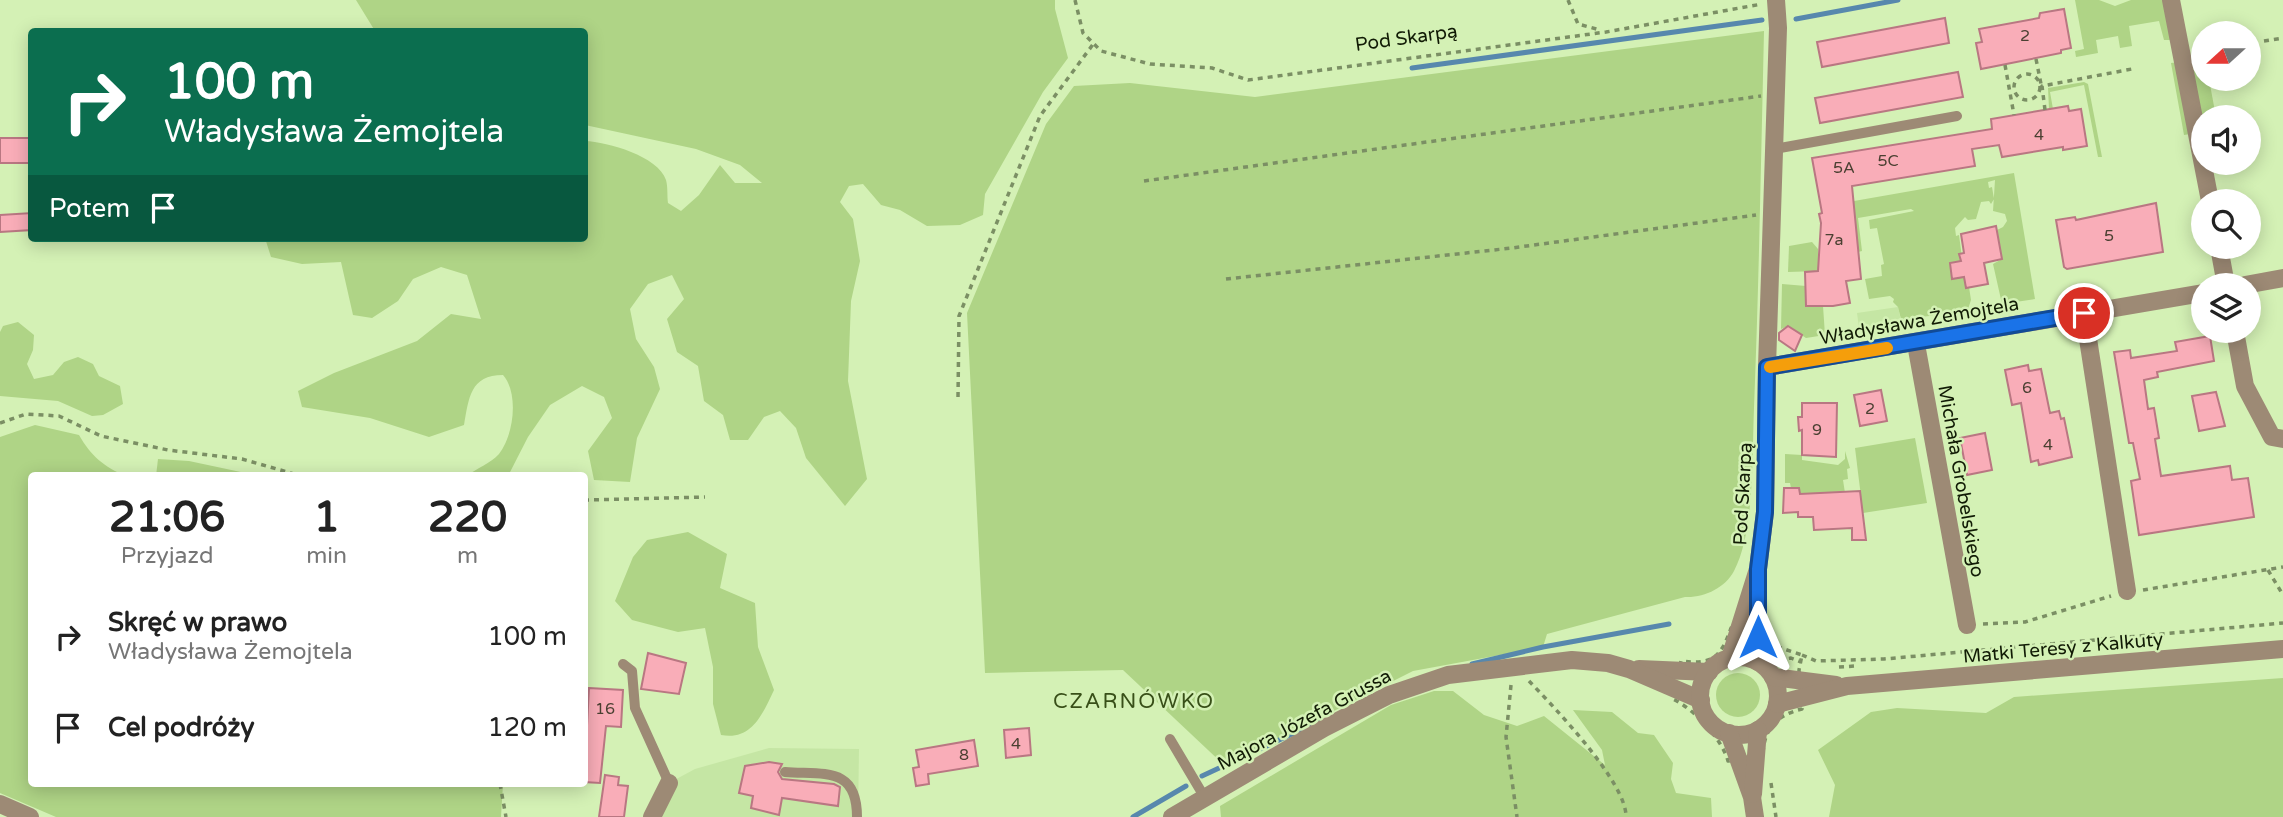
<!DOCTYPE html>
<html lang="pl">
<head>
<meta charset="utf-8">
<style>
  :root { --surface:#fff; --page:#f6f6f6; --text:#222; --muted:#767676 }
  body { margin:0; font-family:"Varela Round",sans-serif; background:var(--page); color:var(--text); height:100vh; display:flex; flex-direction:column; font-size:26px; white-space:nowrap }
  * { box-sizing:border-box; margin:0 }
  p { font-size:23px; color:var(--muted) }
  .icon { flex:none; width:38px; height:38px; fill:none; stroke:currentColor; stroke-width:2; stroke-linecap:round; stroke-linejoin:round }
  .map { position:relative; flex:1; overflow:hidden }
  .drawer { position:absolute; left:28px; top:472px; width:560px; height:315px; display:flex; flex-direction:column; background:var(--surface); border-radius:7px; box-shadow:0 4px 18px #0003 }
  .drawer>* { flex:none }
  .top-card { position:absolute; left:28px; top:28px; width:560px; height:214px; border-radius:7px; box-shadow:0 4px 18px #0003; background:#0b6e4f; color:#fff; overflow:hidden }
  .needle { width:46px; rotate:249deg }
  .fabs { position:absolute; left:2191px; top:21px; display:grid; gap:14px }
  .fabs a { display:grid; place-items:center; width:70px; height:70px; border-radius:50%; background:var(--surface); box-shadow:0 4px 18px #0003; font-size:35px }
  .pin { position:absolute; display:grid; place-items:center; width:60px; height:60px; color:#fff; margin:-30px; border:4px solid #fff; border-radius:50%; box-shadow:0 2px 7px #0007 }
  .me { position:absolute; width:77px; margin:-38px; rotate:0deg; stroke-linejoin:round; filter:drop-shadow(0 0 5px #0008) }
  .turn { display:flex; align-items:center; gap:24px; height:147px; padding:0 21px; font-size:32px }
  .turn .icon { width:91px; height:91px; stroke-width:2.5 }
  .turn b { display:block; font-size:49px; line-height:60px }
  .then { display:flex; align-items:center; height:66px; padding:0 21px; background:#0003; gap:14px; font-size:26px }
  .eta { display:flex; justify-content:space-evenly; align-items:center; height:119px; text-align:center }
  .eta b { font-size:42px; font-weight:700; line-height:49px }
  ul { padding:0; list-style:none }
  li { display:flex; align-items:center; gap:21px; height:91px; padding:0 21px }
  li div { flex:1 }
  li b { display:block; font-size:26px }
  li em { font-style:normal }
  .map>svg:first-child { display:block }
</style>
</head>
<body>
<div class="map">
<svg width="2283" height="817" viewBox="0 0 2283 817">
  <rect width="100%" height="100%" fill="#d4f1b5"/>
  <g fill="#c5e6a4">
    <path d="M 1898,307 L 1901,321 L 1859,328 L 1857,313 Z"/>
    <path d="M 769,748 L 859,749 L 858,817 L 652,817 L 669,783 L 695,769 Z"/>
  </g>
  <g fill="#afd486">
    <path d="M 356,0 L 1055,0 L 1055,9 L 1068,58 L 1043,92 L 985,194 L 983,215 L 960,225 L 927,226 L 900,210 L 881,205 L 863,184 L 849,186 L 840,202 L 853,219 L 860,261 L 851,301 L 848,381 L 867,479 L 845,506 L 806,458 L 796,428 L 780,411 L 764,417 L 748,440 L 730,440 L 723,415 L 704,401 L 698,366 L 677,352 L 667,319 L 684,299 L 672,275 L 648,284 L 630,309 L 636,339 L 654,367 L 660,389 L 637,438 L 630,482 L 594,480 L 588,451 L 612,418 L 604,397 L 582,386 L 550,405 L 528,437 L 508,476 L 466,476 C 476,469 491,463 499,454 C 514,435 519,393 503,375 C 470,375 469,398 464,425 L 429,437 L 370,418 L 302,407 L 298,391 L 334,373 L 417,341 L 451,314 L 481,319 L 467,275 L 441,267 L 413,279 L 398,301 L 372,318 L 353,315 L 341,262 L 302,264 L 271,257 L 265,238 L 584,238 L 585,141 C 608,142 658,156 666,180 C 668,187 667,196 668,203 L 681,211 L 699,195 L 720,165 L 735,183 L 762,183 L 740,165 L 696,149 L 585,125 L 584,32 L 375,31 Z"/>
    <path d="M 2075,0 L 2099,0 L 2115,6 L 2131,0 L 2166,0 L 2171,33 L 2170,40 L 2164,40 L 2159,21 L 2129,26 L 2132,46 L 2120,48 L 2118,36 L 2096,40 L 2098,53 L 2076,57 L 2075,51 L 2084,49 Z"/>
    <path d="M 1764,31 C 1761,157 1759,283 1754,408 C 1752,454 1755,531 1734,571 C 1725,588 1704,598 1685,597 L 1547,634 L 1543,647 L 1413,671 L 1225,766 L 1123,670 L 985,673 L 967,313 L 1046,124 L 1074,86 L 1130,83 L 1255,97 Z"/>
    <path d="M 2203,51 L 2203,79 L 2209,79 L 2216,117 L 2203,117 L 2203,132 L 2184,135 L 2171,63 L 2179,62 L 2180,69 Z"/>
    <path d="M 2084,82 L 2088,84 L 2102,157 L 2098,157 L 2084,85 L 2050,92 L 2053,109 L 2049,109 L 2048,88 Z"/>
    <path d="M 2014,173 L 2035,299 L 2002,304 L 1993,264 L 2002,259 L 1997,230 L 2003,227 L 2007,221 L 2005,214 L 1993,211 L 1995,180 L 1988,182 L 1989,188 L 1992,187 L 1994,199 L 1991,204 L 1989,201 L 1981,202 L 1976,219 L 1968,220 L 1965,217 L 1955,228 L 1956,236 L 1959,235 L 1966,287 L 1969,287 L 1971,300 L 1968,309 L 1958,310 L 1958,313 L 1901,319 L 1898,307 L 1893,302 L 1894,299 L 1890,296 L 1869,299 L 1865,279 L 1882,276 L 1881,265 L 1884,264 L 1877,228 L 1870,229 L 1869,220 L 1914,211 L 1911,209 L 1858,218 L 1862,251 L 1854,253 L 1854,201 Z"/>
    <path d="M 1812,242 L 1818,249 L 1819,271 L 1788,272 L 1789,246 Z"/>
    <path d="M 1782,284 L 1806,286 L 1806,306 L 1823,306 L 1825,335 L 1806,338 L 1788,326 L 1781,329 Z"/>
    <path d="M 18,322 L 34,335 L 33,350 L 27,364 L 34,379 L 53,375 L 64,362 L 78,357 L 93,364 L 99,376 L 120,386 L 123,404 L 103,415 L 92,416 L 58,401 L 0,396 L 0,332 L 3,326 Z"/>
    <path d="M 35,425 L 79,435 C 91,456 104,467 126,476 L 32,476 L 32,784 L 503,784 L 501,817 L 56,817 L 0,793 L 0,437 Z"/>
    <path d="M 1915,438 L 1927,503 L 1863,513 L 1855,448 Z"/>
    <path d="M 1845,451 L 1850,468 L 1847,469 L 1848,479 L 1843,480 L 1845,493 L 1800,496 L 1799,488 L 1791,488 L 1790,483 L 1785,483 L 1785,454 L 1802,455 L 1802,460 L 1838,465 L 1845,459 Z"/>
    <path d="M 158,459 L 189,461 L 259,476 L 156,476 Z"/>
    <path d="M 688,532 L 727,554 L 720,588 L 755,603 L 758,647 L 774,690 C 763,713 752,741 721,735 L 713,704 L 713,667 L 705,628 L 678,632 L 632,620 L 615,601 L 633,557 L 647,540 Z"/>
    <circle cx="1738" cy="695" r="22"/>
    <path d="M 2283,678 L 2283,817 L 1829,817 L 1835,785 L 1818,750 L 1871,712 L 1897,708 L 1986,713 L 2014,697 Z"/>
    <path d="M 1434,691 L 1453,691 L 1484,715 L 1517,726 L 1544,716 L 1605,765 L 1602,750 L 1573,710 L 1612,712 L 1638,733 L 1654,735 L 1673,763 L 1671,779 L 1676,793 L 1711,798 L 1712,817 L 1221,817 L 1220,806 L 1391,705 Z"/>
  </g>
  <g fill="none" stroke-linecap="round" stroke-linejoin="round">
    <g stroke="#5788ad" stroke-width="5">
      <path d="M 1796,19 L 1898,0"/>
      <path d="M 1412,68 L 1762,20"/>
      <path d="M 1472,664 L 1543,647 L 1669,624"/>
      <path d="M 1202,776 L 1320,721"/>
      <path d="M 1133,817 L 1186,786"/>
    </g>
  </g>
  <g fill="#f9adb8" stroke="#b97782" stroke-width="2">
    <path d="M 2064,9 L 2071,48 L 2061,50 L 2061,53 L 1981,69 L 1976,43 L 1982,42 L 1979,29 L 2039,18 L 2040,13 Z"/>
    <path d="M 1945,18 L 1949,43 L 1822,67 L 1817,42 Z"/>
    <path d="M 1958,72 L 1963,97 L 1820,123 L 1815,98 Z"/>
    <path d="M 2068,106 L 2069,111 L 2081,109 L 2087,146 L 2063,150 L 2063,147 L 2002,157 L 1999,145 L 1972,149 L 1975,166 L 1852,186 L 1861,279 L 1846,281 L 1850,303 L 1833,306 L 1806,306 L 1805,272 L 1818,271 L 1821,223 L 1819,214 L 1822,213 L 1812,158 L 1992,129 L 1991,119 Z"/>
    <rect x="0" y="138" width="32" height="25"/>
    <path d="M 2156,203 L 2163,252 L 2067,269 L 2064,267 L 2056,220 L 2075,217 L 2076,220 Z"/>
    <path d="M 32,213 L 32,230 L 0,232 L 0,215 Z"/>
    <path d="M 1996,226 L 2002,259 L 1984,263 L 1988,284 L 1966,288 L 1964,277 L 1952,279 L 1950,263 L 1961,261 L 1959,254 L 1964,253 L 1961,234 Z"/>
    <path d="M 1788,326 L 1802,335 L 1795,351 L 1779,340 L 1779,333 Z"/>
    <path d="M 2210,336 L 2214,361 L 2157,372 L 2158,377 L 2144,380 L 2148,409 L 2154,408 L 2159,438 L 2155,439 L 2161,476 L 2230,466 L 2232,480 L 2248,478 L 2254,517 L 2139,535 L 2131,481 L 2140,479 L 2133,443 L 2129,443 L 2114,352 L 2130,350 L 2131,358 L 2177,351 L 2175,342 Z"/>
    <path d="M 2028,365 L 2029,371 L 2041,369 L 2050,413 L 2059,411 L 2061,419 L 2064,418 L 2072,457 L 2039,465 L 2038,460 L 2031,462 L 2021,403 L 2012,405 L 2005,370 Z"/>
    <path d="M 1881,390 L 1887,421 L 1860,426 L 1854,395 Z"/>
    <path d="M 2216,392 L 2225,426 L 2199,431 L 2192,396 Z"/>
    <path d="M 1802,403 L 1837,403 L 1836,457 L 1802,455 L 1802,430 L 1799,431 L 1798,417 L 1802,417 Z"/>
    <path d="M 1985,433 L 1992,470 L 1967,475 L 1960,438 Z"/>
    <path d="M 1784,488 L 1799,488 L 1800,494 L 1860,491 L 1866,540 L 1852,540 L 1852,528 L 1814,530 L 1813,517 L 1798,517 L 1798,512 L 1783,513 Z"/>
    <path d="M 648,653 L 686,663 L 679,694 L 641,689 Z"/>
    <path d="M 589,688 L 623,690 L 621,727 L 606,726 L 600,783 L 584,782 Z"/>
    <path d="M 1029,728 L 1031,755 L 1006,758 L 1004,730 Z"/>
    <path d="M 974,740 L 978,766 L 928,774 L 929,784 L 916,786 L 913,768 L 919,767 L 916,750 Z"/>
    <path d="M 769,762 L 782,764 L 778,772 L 782,779 L 834,784 L 840,787 L 838,806 L 782,798 L 779,815 L 751,808 L 753,796 L 739,793 L 745,766 Z"/>
    <path d="M 605,775 L 619,777 L 618,785 L 628,786 L 624,817 L 599,817 Z"/>
  </g>
  <g fill="none" stroke-linecap="round" stroke-linejoin="round">
    <g stroke="#7b8f64" stroke-width="3.5" stroke-dasharray="5 5" stroke-linecap="butt">
      <path d="M 1075,0 L 1083,33 L 1101,51 L 1150,64 L 1212,68 L 1248,80 L 1606,32 L 1762,4"/>
      <path d="M 1568,0 L 1578,24 L 1600,30"/>
      <path d="M 2264,41 L 2283,38"/>
      <path d="M 2036,59 L 2041,84"/>
      <path d="M 2005,65 L 2014,115"/>
      <circle cx="2027" cy="87" r="13"/>
      <path d="M 2045,110 L 2042,86 L 2132,69"/>
      <path d="M 1144,181 L 1761,96"/>
      <path d="M 1226,279 L 1512,248 L 1756,215"/>
      <path d="M 958,397 L 959,316 L 1040,116 L 1094,43"/>
      <path d="M 0,423 L 26,414 L 59,416 L 101,436 L 168,450 L 242,459 L 301,476"/>
      <path d="M 584,500 L 705,497"/>
      <path d="M 2268,570 L 2283,595"/>
      <path d="M 2143,590 L 2283,567"/>
      <path d="M 1983,624 L 2025,622 L 2111,596"/>
      <path d="M 1731,628 L 1767,639 L 1778,647 L 1802,655 L 1799,670 L 1802,709 C 1777,715 1764,728 1763,754 L 1728,761 C 1722,739 1694,709 1673,699 L 1681,661 C 1713,665 1721,657 1731,628 Z"/>
      <path d="M 1802,655 L 1816,661 L 1884,659 L 2283,623"/>
      <path d="M 1779,660 L 1791,658 L 1801,662"/>
      <path d="M 1839,667 L 1856,666"/>
      <path d="M 1529,681 C 1554,707 1627,783 1626,817"/>
      <path d="M 1511,685 L 1506,737 L 1517,817"/>
      <path d="M 1771,783 L 1776,817"/>
      <path d="M 500,784 L 506,817"/>
    </g>
    <g stroke="#9d8a75" stroke-width="10">
      <path d="M 1775,149 L 1957,116"/>
      <path d="M 623,664 L 632,671 L 635,708 L 669,783"/>
      <path d="M 1170,739 L 1205,798"/>
      <path d="M 785,772 C 824,775 857,766 857,817"/>
    </g>
    <g stroke="#9d8a75" stroke-width="18">
      <path d="M 2171,0 L 2210,201"/>
      <path d="M 2219,247 L 2226,285"/>
      <path d="M 2245,285 L 2283,278"/>
      <path d="M 2084,313 L 2127,591"/>
      <path d="M 2235,331 L 2245,386 L 2272,437 L 2283,439"/>
      <path d="M 1916,344 L 1967,625"/>
      <path d="M 1767,367 L 2203,293"/>
      <path d="M 1639,669 L 1709,672"/>
      <path d="M 0,804 L 30,817"/>
      <path d="M 652,817 L 669,783"/>
      <path d="M 1172,817 L 1324,728 L 1389,695 L 1448,675 L 1572,660 L 1608,663 L 1629,669 L 1701,700"/>
    </g>
    <g stroke="#9d8a75" stroke-width="18">
      <circle cx="1739" cy="696" r="39"/>
      <path d="M 1730,658 L 1758,569 L 1765,512 L 1767,367 L 1778,28 L 1776,0"/>
      <path d="M 1758,662 L 1758,588"/>
      <path d="M 1773,677 L 1836,685"/>
      <path d="M 1777,704 L 1847,686 L 2283,649"/>
      <path d="M 1729,733 L 1752,797 L 1755,817"/>
      <path d="M 1753,794 L 1758,730"/>
    </g>
  </g>
  <g fill="none" stroke-linecap="round" stroke-linejoin="round">
    <g stroke="#114b97" stroke-width="18">
      <path id="route" d="M 1758,637 L 1758,569 L 1765,512 L 1767,367 L 2084,313"/>
    </g>
    <use href="#route" stroke="#1a73e8" stroke-width="12"/>
    <path stroke="#f59e0b" stroke-width="12" d="M 1770,367 L 1887,348"/>
  </g>
  <g text-anchor="middle" stroke-width="5" stroke-linejoin="round" paint-order="stroke">
    <g font-size="16" fill="#4b4032">
      <text x="2025" y="41">2</text>
      <text x="2039" y="140">4</text>
      <text x="1888" y="166">5C</text>
      <text x="1844" y="173">5A</text>
      <text x="2109" y="241">5</text>
      <text x="1834" y="245">7a</text>
      <text x="2027" y="393">6</text>
      <text x="1870" y="414">2</text>
      <text x="1817" y="435">9</text>
      <text x="2048" y="450">4</text>
      <text x="605" y="714">16</text>
      <text x="1016" y="749">4</text>
      <text x="964" y="760">8</text>
    </g>
    <g font-size="19" fill="#111b05" stroke="#d4f1b5">
      <text transform="translate(1406 37) rotate(-8)" y="7">Pod Skarpą</text>
      <text transform="translate(1919 320) rotate(-10)" y="7">Władysława Żemojtela</text>
      <text transform="translate(1962 481) rotate(80)" y="7">Michała Grobelskiego</text>
      <text transform="translate(1742 494) rotate(-87)" y="7">Pod Skarpą</text>
      <text transform="translate(2063 647) rotate(-5)" y="7">Matki Teresy z Kalkuty</text>
      <text transform="translate(1304 719) rotate(-28)" y="7">Majora Józefa Grussa</text>
    </g>
    <g font-size="21" letter-spacing="2" fill="#384f18" stroke="#d4f1b5">
      <text x="1134" y="708">CZARNÓWKO</text>
    </g>
  </g>
</svg>
<div class="fabs">
<a><svg class="needle" viewBox="-14 -14 28 28"><path d="M0-13l5 13h-10z" fill="#e53935"/><path d="M0 13l5-13h-10z" fill="#767676"/></svg></a>
<a><svg class="icon" aria-label="sound" viewBox="0 0 24 24"><path d="M4 9h4l5-4v14l-5-4H4zM17 9q2 3 0 6"/></svg></a>
<a><svg class="icon" aria-label="search" viewBox="0 0 24 24"><circle cx="10" cy="10" r="6"/><path d="M15 15l6 6"/></svg></a>
<a><svg class="icon" aria-label="layers" viewBox="0 0 24 24"><path d="M12 4l9 5-9 5-9-5zM3 14l9 5 9-5"/></svg></a>
</div>
<div class="pin" style="left:2084px;top:313px;background:#d93025"><svg class="icon" aria-label="arrive" viewBox="0 0 24 24"><path d="M6 21V4h12l-3 4 3 4H6"/></svg></div>
<svg class="me" style="left:1758px;top:637px" viewBox="-20 -20 40 40"><path d="M0-17L14 15 0 8-14 15z" fill="#1a73e8" stroke="#fff" stroke-width="4"/></svg>
<div class="top-card">
<div class="turn"><svg class="icon" aria-label="right" viewBox="0 0 24 24"><path d="M7 20v-9h11M14 6l5 5-5 5"/></svg><div><b>100 m</b>Władysława Żemojtela</div></div>
<div class="then">Potem<svg class="icon" aria-label="arrive" viewBox="0 0 24 24"><path d="M6 21V4h12l-3 4 3 4H6"/></svg></div>
</div>
<section class="drawer">
<div class="eta">
<div><b>21:06</b><p>Przyjazd</p></div>
<div><b>1</b><p>min</p></div>
<div><b>220</b><p>m</p></div>
</div>
<ul>
<li><svg class="icon" aria-label="right" viewBox="0 0 24 24"><path d="M7 20v-9h11M14 6l5 5-5 5"/></svg><div><b>Skręć w prawo</b><p>Władysława Żemojtela</p></div><em>100 m</em></li>
<li><svg class="icon" aria-label="arrive" viewBox="0 0 24 24"><path d="M6 21V4h12l-3 4 3 4H6"/></svg><div><b>Cel podróży</b></div><em>120 m</em></li>
</ul>
</section>
</div>
</body>
</html>
